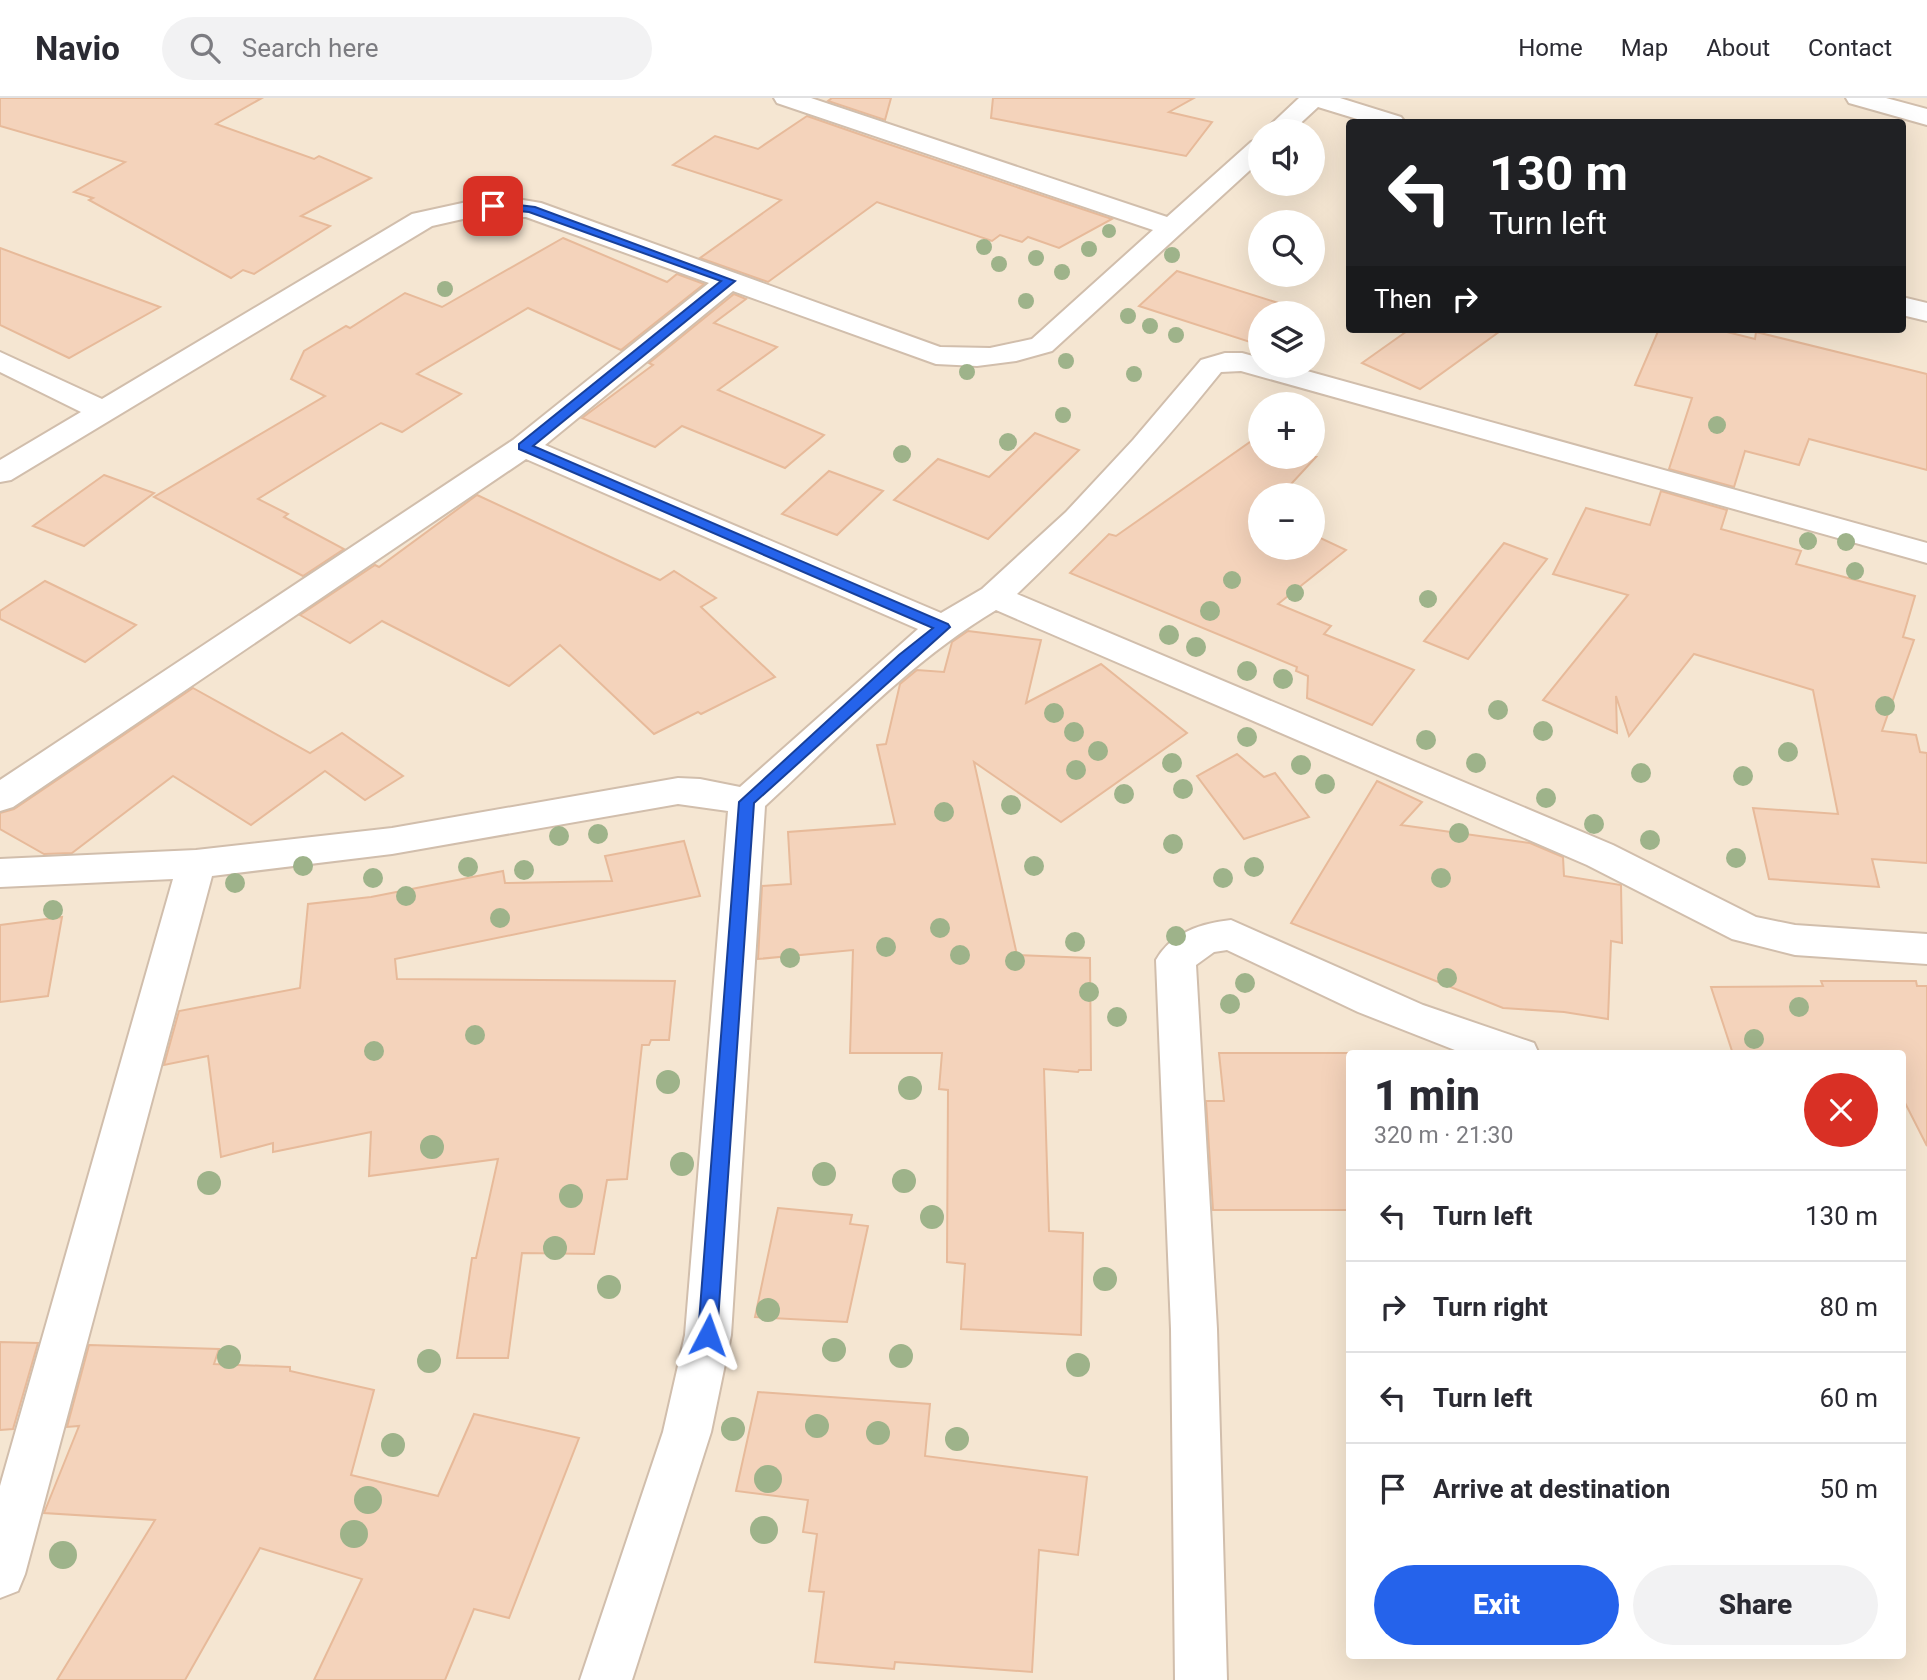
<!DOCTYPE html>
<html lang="en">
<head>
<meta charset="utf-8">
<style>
  :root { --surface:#fff; --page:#f2f2f3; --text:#2b2b33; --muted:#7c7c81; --line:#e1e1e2; --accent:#2563eb }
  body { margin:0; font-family:Roboto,sans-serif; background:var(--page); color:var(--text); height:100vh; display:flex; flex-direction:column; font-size:26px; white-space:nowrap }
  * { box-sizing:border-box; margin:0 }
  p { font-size:23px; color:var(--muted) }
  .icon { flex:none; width:38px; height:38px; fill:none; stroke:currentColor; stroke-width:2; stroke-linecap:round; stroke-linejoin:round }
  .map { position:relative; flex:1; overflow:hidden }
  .details { position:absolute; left:1346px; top:952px; width:560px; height:609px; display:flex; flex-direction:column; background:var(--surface); border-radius:7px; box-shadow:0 7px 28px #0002 }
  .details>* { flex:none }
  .top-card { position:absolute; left:1346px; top:21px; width:560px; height:214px; border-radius:7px; box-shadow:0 7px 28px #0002; background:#202124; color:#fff; overflow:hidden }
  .buttons { position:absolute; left:1248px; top:21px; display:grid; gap:14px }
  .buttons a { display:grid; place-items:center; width:77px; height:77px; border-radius:50%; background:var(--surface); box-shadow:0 7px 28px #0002; font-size:35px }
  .pin { position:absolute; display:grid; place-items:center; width:60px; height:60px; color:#fff; margin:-30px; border-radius:14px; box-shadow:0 4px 10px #0006 }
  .me { position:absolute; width:77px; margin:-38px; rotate:4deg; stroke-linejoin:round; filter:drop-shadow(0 0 5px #0008) }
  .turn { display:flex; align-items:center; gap:24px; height:147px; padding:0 28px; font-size:32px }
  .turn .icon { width:91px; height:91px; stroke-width:2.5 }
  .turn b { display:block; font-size:49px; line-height:60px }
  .then { display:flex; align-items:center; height:66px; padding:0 28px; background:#0003; gap:14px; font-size:26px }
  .round { display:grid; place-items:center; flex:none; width:74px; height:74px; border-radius:37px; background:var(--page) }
  .head { display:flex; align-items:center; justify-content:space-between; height:119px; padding:0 28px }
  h1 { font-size:42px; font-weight:800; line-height:52px }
  .button { display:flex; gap:14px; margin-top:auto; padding:14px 28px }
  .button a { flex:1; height:80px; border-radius:42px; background:var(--accent); color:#fff; font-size:28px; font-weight:800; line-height:80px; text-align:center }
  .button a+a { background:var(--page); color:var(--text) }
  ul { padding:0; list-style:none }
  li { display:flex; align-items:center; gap:21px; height:91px; padding:0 28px; border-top:2px solid var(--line) }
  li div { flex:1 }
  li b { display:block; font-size:26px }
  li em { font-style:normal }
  header { display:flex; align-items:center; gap:42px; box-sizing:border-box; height:98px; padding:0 35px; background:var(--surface); border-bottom:2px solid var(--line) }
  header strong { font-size:33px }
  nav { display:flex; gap:38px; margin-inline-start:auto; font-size:24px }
  .search { width:490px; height:63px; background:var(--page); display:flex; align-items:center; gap:18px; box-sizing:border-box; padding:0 24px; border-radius:38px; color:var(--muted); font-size:26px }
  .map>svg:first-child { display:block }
</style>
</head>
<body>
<header>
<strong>Navio</strong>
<div class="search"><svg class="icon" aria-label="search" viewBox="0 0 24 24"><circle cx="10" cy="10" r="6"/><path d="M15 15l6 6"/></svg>Search here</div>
<nav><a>Home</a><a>Map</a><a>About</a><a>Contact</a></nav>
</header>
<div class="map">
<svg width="1927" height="1582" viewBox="0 0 1927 1582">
  <rect width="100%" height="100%" fill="#fdf4e4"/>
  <path fill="#f5e6d2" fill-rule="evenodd" d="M 0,0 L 1927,0 L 1927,1582 L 0,1582 ZM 1349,24 L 1902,24 L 1902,231 L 1349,231 ZM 1260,33 L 1312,33 L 1312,86 L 1260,86 ZM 1260,124 L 1312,124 L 1312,177 L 1260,177 ZM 1260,215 L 1312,215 L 1312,268 L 1260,268 ZM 1260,306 L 1312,306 L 1312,359 L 1260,359 ZM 1260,397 L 1312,397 L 1312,450 L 1260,450 ZM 1349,956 L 1902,956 L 1902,1558 L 1349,1558 Z"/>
  <g fill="#f4d3bb" stroke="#e7ba9a" stroke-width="2">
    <path d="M 0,0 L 262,0 L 216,26 L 314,61 L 319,58 L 371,80 L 301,118 L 330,128 L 254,176 L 243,172 L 231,180 L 89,102 L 93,100 L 74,94 L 125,64 L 0,28 Z"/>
    <path d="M 832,0 L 891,0 L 885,22 L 828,3 Z"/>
    <path d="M 993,0 L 1194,0 L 1169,14 L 1212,24 L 1186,58 L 991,20 Z"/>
    <path d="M 807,18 L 879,43 L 1112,121 L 1059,150 L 1028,139 L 1022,144 L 1000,137 L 992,143 L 877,104 L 768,184 L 700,160 L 781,102 L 673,67 L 715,38 L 758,51 Z"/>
    <path d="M 563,140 L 667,184 L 677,176 L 704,186 L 621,252 L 528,210 L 417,276 L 461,296 L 402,334 L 381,325 L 258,401 L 288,416 L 284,419 L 344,451 L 303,478 L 154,399 L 325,298 L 291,281 L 304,253 L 346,228 L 350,230 L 405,195 L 442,209 Z"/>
    <path d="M 0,150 L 160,209 L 69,260 L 0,227 Z"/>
    <path d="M 1177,173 L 1291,209 L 1285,215 L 1260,215 L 1260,239 L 1253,245 L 1139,208 Z"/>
    <path d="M 734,196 L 746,201 L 714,225 L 777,249 L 718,292 L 824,337 L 785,370 L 682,328 L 655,349 L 582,320 L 653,267 L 649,265 Z"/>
    <path d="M 1410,231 L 1503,231 L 1420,291 L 1362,265 Z"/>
    <path d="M 1659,231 L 1715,231 L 1755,241 L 1756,234 L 1927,276 L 1927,372 L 1809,341 L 1799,367 L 1745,353 L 1734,389 L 1669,371 L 1692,300 L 1635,287 Z"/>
    <path d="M 1035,335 L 1079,352 L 988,441 L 894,402 L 938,361 L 989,379 Z"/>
    <path d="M 1260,337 L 1260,359 L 1316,359 L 1281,397 L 1260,397 L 1260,450 L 1312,450 L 1312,436 L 1346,452 L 1278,506 L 1331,528 L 1324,536 L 1414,572 L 1372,627 L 1307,600 L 1308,578 L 1296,573 L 1297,569 L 1070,475 L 1109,436 L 1116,438 Z"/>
    <path d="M 829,373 L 883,393 L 837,437 L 782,416 Z"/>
    <path d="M 104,377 L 154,395 L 84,448 L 33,428 Z"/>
    <path d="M 1661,393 L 1727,412 L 1721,431 L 1801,453 L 1796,466 L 1915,498 L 1903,539 L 1914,542 L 1882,633 L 1916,637 L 1920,654 L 1927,655 L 1927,765 L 1872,761 L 1879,789 L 1769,781 L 1753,710 L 1838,716 L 1813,592 L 1694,556 L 1629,638 L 1616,598 L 1617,635 L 1543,602 L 1628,497 L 1553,476 L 1586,410 L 1650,427 Z"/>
    <path d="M 477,397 L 660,482 L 674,473 L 716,500 L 701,509 L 775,579 L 701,616 L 698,614 L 654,636 L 560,547 L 509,588 L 382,523 L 350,545 L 300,517 L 375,467 L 379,469 Z"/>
    <path d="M 1504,445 L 1547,461 L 1468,561 L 1424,543 Z"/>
    <path d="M 45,483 L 136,527 L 85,564 L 0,521 L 0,513 Z"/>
    <path d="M 968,533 L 1041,542 L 1026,605 L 1101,566 L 1187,635 L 1061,724 L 974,664 L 1017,857 L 1090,860 L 1091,972 L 1079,972 L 1078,974 L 1044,971 L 1049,1133 L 1083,1135 L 1081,1237 L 961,1231 L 965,1166 L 947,1164 L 948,992 L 939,991 L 942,955 L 850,955 L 853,852 L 758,861 L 762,788 L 791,786 L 788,734 L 895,726 L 877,647 L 886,646 L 900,586 L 917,572 L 944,574 L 952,544 Z"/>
    <path d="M 193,590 L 310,655 L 342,635 L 403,678 L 365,702 L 325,673 L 251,727 L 173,678 L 72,755 L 44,756 L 0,731 L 0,715 L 14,711 Z"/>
    <path d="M 1237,656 L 1264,679 L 1275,675 L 1309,719 L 1244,741 L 1197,678 Z"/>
    <path d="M 1377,683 L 1422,704 L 1401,727 L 1530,745 L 1563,759 L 1564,778 L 1621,787 L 1622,845 L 1611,843 L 1608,921 L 1564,914 L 1503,910 L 1291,825 Z"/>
    <path d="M 684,743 L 700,798 L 395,861 L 397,881 L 675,883 L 669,942 L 651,942 L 649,947 L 642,947 L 627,1081 L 607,1082 L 594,1156 L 522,1155 L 508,1260 L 457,1260 L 472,1160 L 476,1160 L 498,1061 L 369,1078 L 371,1034 L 273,1054 L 273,1045 L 221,1059 L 208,958 L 164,967 L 179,913 L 300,890 L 308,806 L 371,799 L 503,773 L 505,785 L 612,783 L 605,758 Z"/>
    <path d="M 62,819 L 48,898 L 0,904 L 0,827 Z"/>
    <path d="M 1821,883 L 1916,883 L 1917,888 L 1927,888 L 1927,1048 L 1902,999 L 1902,956 L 1733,956 L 1711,889 L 1823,888 Z"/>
    <path d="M 1219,955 L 1349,955 L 1349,1112 L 1213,1112 L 1206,1003 L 1224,1003 Z"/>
    <path d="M 778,1110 L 852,1117 L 850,1126 L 868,1128 L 847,1224 L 755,1219 Z"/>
    <path d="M 0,1244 L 38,1245 L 13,1331 L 0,1332 Z"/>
    <path d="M 89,1247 L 219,1251 L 214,1266 L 290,1269 L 290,1273 L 374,1292 L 351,1377 L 438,1398 L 474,1316 L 579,1340 L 509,1520 L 474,1511 L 445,1582 L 314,1582 L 362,1481 L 260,1450 L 185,1582 L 57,1582 L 155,1422 L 44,1415 L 79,1328 L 67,1329 Z"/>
    <path d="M 758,1294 L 930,1306 L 925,1358 L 1087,1379 L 1078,1457 L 1039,1452 L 1032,1574 L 895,1564 L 894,1571 L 815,1564 L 824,1494 L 809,1493 L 817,1436 L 803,1434 L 808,1402 L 736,1393 Z"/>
  </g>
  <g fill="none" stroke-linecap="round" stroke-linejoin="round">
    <g stroke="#d1beac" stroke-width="4">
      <g id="minor">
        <path d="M 774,0 L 811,0 L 1167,119 L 1251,44 L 1260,41 L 1260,63 L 1052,253 L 1016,263 L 977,268 L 936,266 L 733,193 L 545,347 L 941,515 L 982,491 L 1066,414 L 1133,342 L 1201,262 L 1225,255 L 1242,255 L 1260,260 L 1260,268 L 1289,268 L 1927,445 L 1927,465 L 1241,273 L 1221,274 C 1157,354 1091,425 1017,496 L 1613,747 L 1756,819 L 1795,827 L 1927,836 L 1927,866 L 1795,857 L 1732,841 L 1587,767 L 996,512 C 909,564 839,640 765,708 L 731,1237 L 711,1334 L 632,1582 L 580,1582 L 663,1334 L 685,1237 L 728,713 L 678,706 L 392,756 L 212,778 L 25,1476 L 18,1493 L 0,1500 L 0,1388 L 173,781 L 0,789 L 0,761 L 196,752 L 392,730 L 678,680 L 700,681 L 740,689 L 918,531 L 526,361 L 13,709 L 0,713 L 0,682 L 513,342 L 709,185 L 526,119 L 476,118 L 432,128 L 11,382 L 0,384 L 0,362 L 81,314 L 0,274 L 0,254 L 102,301 L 412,116 L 476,102 L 517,101 L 541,105 L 940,249 L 990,250 L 1032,241 L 1153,132 L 777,5 Z"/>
        <path d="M 1299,0 L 1340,0 L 1401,19 L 1405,24 L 1367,24 L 1318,9 L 1292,33 L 1264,33 Z"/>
        <path d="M 1846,0 L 1886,0 L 1927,11 L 1927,27 L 1849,5 Z"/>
        <path d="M 1902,199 L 1927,205 L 1927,223 L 1902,217 Z"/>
        <path d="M 1231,822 L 1423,907 L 1534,945 L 1539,956 L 1465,956 L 1358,914 L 1227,852 L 1214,854 L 1196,867 L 1217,1231 L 1227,1582 L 1175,1582 L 1171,1231 L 1156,862 C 1171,835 1202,825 1231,822 Z"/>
      </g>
    </g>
    <use href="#minor" fill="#fff" fill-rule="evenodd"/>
  </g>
  <g fill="#9eb38a">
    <circle cx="1109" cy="133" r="7"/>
    <circle cx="984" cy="149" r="8"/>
    <circle cx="1089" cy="151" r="8"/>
    <circle cx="1172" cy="157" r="8"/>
    <circle cx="1036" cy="160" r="8"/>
    <circle cx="999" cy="166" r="8"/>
    <circle cx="1062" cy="174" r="8"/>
    <circle cx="445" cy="191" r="8"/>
    <circle cx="1026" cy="203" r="8"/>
    <circle cx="1128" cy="218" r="8"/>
    <circle cx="1150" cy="228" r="8"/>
    <circle cx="1176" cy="237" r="8"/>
    <circle cx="1066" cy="263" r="8"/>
    <circle cx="967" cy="274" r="8"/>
    <circle cx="1134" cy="276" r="8"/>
    <circle cx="1063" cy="317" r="8"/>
    <circle cx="1717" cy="327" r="9"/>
    <circle cx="1008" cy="344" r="9"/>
    <circle cx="902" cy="356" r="9"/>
    <circle cx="1808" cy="443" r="9"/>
    <circle cx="1846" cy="444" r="9"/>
    <circle cx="1855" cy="473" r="9"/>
    <circle cx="1232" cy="482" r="9"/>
    <circle cx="1295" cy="495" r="9"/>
    <circle cx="1428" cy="501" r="9"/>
    <circle cx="1210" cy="513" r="10"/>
    <circle cx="1169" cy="537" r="10"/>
    <circle cx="1196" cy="549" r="10"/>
    <circle cx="1247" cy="573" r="10"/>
    <circle cx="1283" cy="581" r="10"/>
    <circle cx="1885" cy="608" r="10"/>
    <circle cx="1498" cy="612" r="10"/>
    <circle cx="1054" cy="615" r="10"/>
    <circle cx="1543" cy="633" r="10"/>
    <circle cx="1074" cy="634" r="10"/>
    <circle cx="1247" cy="639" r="10"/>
    <circle cx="1426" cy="642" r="10"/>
    <circle cx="1098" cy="653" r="10"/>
    <circle cx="1788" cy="654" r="10"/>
    <circle cx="1172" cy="665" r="10"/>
    <circle cx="1476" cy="665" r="10"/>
    <circle cx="1301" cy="667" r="10"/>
    <circle cx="1076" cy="672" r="10"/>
    <circle cx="1641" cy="675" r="10"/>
    <circle cx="1743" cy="678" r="10"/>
    <circle cx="1325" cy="686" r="10"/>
    <circle cx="1183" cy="691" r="10"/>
    <circle cx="1124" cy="696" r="10"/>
    <circle cx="1546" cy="700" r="10"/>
    <circle cx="1011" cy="707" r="10"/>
    <circle cx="944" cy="714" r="10"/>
    <circle cx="1594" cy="726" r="10"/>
    <circle cx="1459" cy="735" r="10"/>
    <circle cx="598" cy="736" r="10"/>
    <circle cx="559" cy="738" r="10"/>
    <circle cx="1650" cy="742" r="10"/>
    <circle cx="1173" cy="746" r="10"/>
    <circle cx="1736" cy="760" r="10"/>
    <circle cx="303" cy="768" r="10"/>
    <circle cx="1034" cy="768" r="10"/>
    <circle cx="468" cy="769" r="10"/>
    <circle cx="1254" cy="769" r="10"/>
    <circle cx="524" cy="772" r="10"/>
    <circle cx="373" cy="780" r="10"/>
    <circle cx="1223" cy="780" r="10"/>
    <circle cx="1441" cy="780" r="10"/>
    <circle cx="235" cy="785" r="10"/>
    <circle cx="406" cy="798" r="10"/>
    <circle cx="53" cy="812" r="10"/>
    <circle cx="500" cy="820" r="10"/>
    <circle cx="940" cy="830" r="10"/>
    <circle cx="1176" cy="838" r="10"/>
    <circle cx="1075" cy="844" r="10"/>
    <circle cx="886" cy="849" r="10"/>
    <circle cx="960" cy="857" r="10"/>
    <circle cx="790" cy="860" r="10"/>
    <circle cx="1015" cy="863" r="10"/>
    <circle cx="1447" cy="880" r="10"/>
    <circle cx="1245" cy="885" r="10"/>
    <circle cx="1089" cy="894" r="10"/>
    <circle cx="1230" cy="906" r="10"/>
    <circle cx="1799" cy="909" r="10"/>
    <circle cx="1117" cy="919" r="10"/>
    <circle cx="475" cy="937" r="10"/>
    <circle cx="1754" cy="941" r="10"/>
    <circle cx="374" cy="953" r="10"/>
    <circle cx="668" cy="984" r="12"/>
    <circle cx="910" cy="990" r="12"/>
    <circle cx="432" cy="1049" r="12"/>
    <circle cx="682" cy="1066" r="12"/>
    <circle cx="824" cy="1076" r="12"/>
    <circle cx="904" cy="1083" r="12"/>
    <circle cx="209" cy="1085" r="12"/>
    <circle cx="571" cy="1098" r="12"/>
    <circle cx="932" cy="1119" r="12"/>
    <circle cx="555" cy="1150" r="12"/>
    <circle cx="1105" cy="1181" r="12"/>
    <circle cx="609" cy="1189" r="12"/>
    <circle cx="768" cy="1212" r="12"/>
    <circle cx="834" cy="1252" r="12"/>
    <circle cx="901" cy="1258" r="12"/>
    <circle cx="229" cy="1259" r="12"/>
    <circle cx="429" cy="1263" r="12"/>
    <circle cx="1078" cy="1267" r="12"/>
    <circle cx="817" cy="1328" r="12"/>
    <circle cx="733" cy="1331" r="12"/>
    <circle cx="878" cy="1335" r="12"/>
    <circle cx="957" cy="1341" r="12"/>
    <circle cx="393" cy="1347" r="12"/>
    <circle cx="768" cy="1381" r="14"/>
    <circle cx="368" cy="1402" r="14"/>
    <circle cx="764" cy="1432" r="14"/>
    <circle cx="354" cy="1436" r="14"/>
    <circle cx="63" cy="1457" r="14"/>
  </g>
  <path fill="#2563eb" stroke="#184099" stroke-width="2" d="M 493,104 L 535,109 L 735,183 L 533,348 L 948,526 L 950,529 L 754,705 L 717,1237 L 715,1243 L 708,1246 L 701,1243 L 698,1237 L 739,704 L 899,557 L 933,530 L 519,351 L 519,346 L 721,183 L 529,114 L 489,110 L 487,108 Z"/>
</svg>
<div class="buttons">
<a><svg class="icon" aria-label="sound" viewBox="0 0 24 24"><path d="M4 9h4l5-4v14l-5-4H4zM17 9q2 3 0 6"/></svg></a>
<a><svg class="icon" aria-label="search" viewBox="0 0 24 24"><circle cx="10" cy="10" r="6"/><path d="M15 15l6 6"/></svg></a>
<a><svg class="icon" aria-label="layers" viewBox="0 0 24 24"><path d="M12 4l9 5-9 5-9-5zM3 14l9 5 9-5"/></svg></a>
<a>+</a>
<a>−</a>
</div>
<div class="pin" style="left:493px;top:108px;background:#d93025"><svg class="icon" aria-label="arrive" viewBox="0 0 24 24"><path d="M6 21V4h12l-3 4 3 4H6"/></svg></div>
<svg class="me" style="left:708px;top:1237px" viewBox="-20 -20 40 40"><path d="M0-17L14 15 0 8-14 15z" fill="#2563eb" stroke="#fff" stroke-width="4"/></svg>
<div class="top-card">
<div class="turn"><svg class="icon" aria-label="left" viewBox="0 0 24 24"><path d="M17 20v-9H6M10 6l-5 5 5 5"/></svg><div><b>130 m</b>Turn left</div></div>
<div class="then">Then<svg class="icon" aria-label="right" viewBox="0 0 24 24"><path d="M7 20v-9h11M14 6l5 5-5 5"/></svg></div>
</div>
<section class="details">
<div class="head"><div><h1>1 min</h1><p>320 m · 21:30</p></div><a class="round" style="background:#d93025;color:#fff"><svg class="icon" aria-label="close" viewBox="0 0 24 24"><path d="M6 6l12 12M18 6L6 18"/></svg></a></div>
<ul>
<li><svg class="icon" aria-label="left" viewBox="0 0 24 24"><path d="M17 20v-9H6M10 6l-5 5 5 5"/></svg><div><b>Turn left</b></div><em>130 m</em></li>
<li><svg class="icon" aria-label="right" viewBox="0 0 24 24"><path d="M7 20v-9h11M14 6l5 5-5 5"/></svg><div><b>Turn right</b></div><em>80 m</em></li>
<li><svg class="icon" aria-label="left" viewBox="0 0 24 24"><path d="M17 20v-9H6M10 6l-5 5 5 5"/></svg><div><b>Turn left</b></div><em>60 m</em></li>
<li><svg class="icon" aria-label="arrive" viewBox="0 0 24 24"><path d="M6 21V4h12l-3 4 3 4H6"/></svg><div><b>Arrive at destination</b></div><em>50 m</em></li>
</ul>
<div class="button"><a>Exit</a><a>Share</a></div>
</section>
</div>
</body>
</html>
